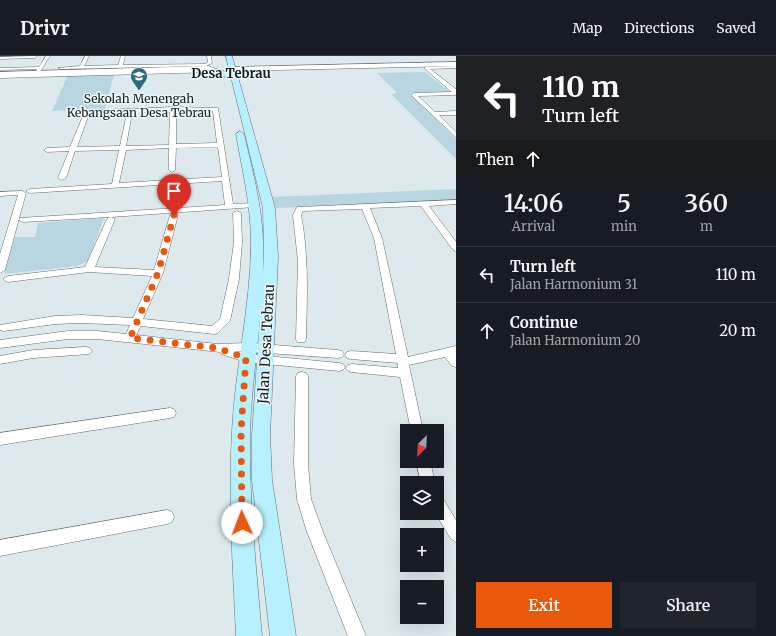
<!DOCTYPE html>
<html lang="en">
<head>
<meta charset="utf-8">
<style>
  :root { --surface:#171b24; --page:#20242c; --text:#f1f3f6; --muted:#9ea1a6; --line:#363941; --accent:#ea580c }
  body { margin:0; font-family:Merriweather,serif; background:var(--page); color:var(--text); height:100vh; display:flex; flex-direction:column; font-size:15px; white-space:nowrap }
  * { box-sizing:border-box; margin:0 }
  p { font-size:13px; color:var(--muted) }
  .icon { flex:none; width:22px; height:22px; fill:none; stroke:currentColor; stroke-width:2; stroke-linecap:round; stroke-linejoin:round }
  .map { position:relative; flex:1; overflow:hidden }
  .sheet { display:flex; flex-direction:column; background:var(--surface); width:320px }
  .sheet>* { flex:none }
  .top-card { background:#202124; color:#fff; overflow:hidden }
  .needle { width:26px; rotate:204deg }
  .tools { position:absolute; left:400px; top:368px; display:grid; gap:8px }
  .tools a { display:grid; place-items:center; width:44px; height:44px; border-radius:0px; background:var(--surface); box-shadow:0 4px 16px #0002; font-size:20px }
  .pin { position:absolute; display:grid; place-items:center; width:34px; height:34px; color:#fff; margin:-41px -17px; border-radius:50% 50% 50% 0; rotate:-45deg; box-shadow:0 0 4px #0007 }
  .pin .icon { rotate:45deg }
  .me { position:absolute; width:44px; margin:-22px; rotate:358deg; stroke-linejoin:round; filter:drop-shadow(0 0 3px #0008) }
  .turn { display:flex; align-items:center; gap:14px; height:84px; padding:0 20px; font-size:18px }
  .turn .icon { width:52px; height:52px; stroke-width:2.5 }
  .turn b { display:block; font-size:28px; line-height:34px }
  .then { display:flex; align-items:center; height:38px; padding:0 20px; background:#0003; gap:8px; font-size:15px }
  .eta { display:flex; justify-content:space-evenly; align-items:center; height:68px; text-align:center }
  .eta b { font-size:24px; font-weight:600; line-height:28px }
  .primary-button { display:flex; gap:8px; margin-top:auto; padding:8px 20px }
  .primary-button a { flex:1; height:46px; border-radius:0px; background:var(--accent); color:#fff; font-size:16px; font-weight:600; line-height:46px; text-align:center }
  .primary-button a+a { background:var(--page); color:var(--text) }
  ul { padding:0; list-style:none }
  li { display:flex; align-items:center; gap:12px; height:56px; padding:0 20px; border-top:1px solid var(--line) }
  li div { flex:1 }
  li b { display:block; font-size:15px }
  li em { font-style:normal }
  header { display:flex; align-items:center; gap:24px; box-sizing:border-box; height:56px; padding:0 20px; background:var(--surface); border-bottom:1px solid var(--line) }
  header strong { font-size:19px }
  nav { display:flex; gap:22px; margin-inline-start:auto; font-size:14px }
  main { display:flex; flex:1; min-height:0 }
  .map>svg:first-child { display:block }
</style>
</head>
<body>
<header>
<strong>Drivr</strong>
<nav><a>Map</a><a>Directions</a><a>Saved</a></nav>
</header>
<main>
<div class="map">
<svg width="456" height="580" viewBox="0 0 456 580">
  <rect width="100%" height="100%" fill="#dde9ed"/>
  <g fill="#b7d6e2">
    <path d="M 425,16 L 450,36 L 403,37 L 410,37 L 456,83 L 456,103 L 391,38 L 397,37 L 377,17 Z"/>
    <path d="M 114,18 L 105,53 L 52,55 L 68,19 Z"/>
    <path d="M 456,133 L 456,145 L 276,152 L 272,141 Z"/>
    <path d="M 104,162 L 88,205 L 77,210 L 4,218 L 15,181 L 35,181 L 38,167 Z"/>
  </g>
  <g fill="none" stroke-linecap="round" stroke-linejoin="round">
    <g stroke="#636e72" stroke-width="1">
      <g id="minor">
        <path d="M 37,0 L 35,2 L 0,3 L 0,1 Z"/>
        <path d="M 46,0 L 50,0 L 38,19 L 34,18 L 37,13 L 0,14 L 0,12 L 39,11 Z"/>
        <path d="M 85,0 L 89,0 L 84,10 L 118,9 L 121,0 L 125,0 L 123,9 L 205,8 L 208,6 L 207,0 L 211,0 L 212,7 L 206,10 L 60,13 L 58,12 L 80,10 Z"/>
        <path d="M 456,10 L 456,12 L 430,13 L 456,33 L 456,39 L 418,40 L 435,56 L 456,55 L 456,59 L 439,59 L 456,76 L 456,81 L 411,39 L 414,37 L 452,36 L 424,12 L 426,11 Z"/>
        <path d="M 173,51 L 218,52 L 233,148 L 255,147 L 259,149 L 255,151 L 111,161 L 115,163 L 95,211 L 154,214 L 170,159 L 174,157 L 177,157 L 178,159 L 163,217 L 143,263 L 212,270 L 220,263 L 229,223 L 234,186 L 233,157 L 237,155 L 241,157 L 242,186 L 239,223 L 230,265 L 218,277 L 214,278 L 141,270 L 136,279 L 217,288 L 248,287 L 338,294 L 342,295 L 344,298 L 342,301 L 338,302 L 238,295 L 246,298 L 339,307 L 343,308 L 345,311 L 343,314 L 339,315 L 246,306 L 221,298 L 220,296 L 97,283 L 68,283 L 0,292 L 0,284 L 68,275 L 97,275 L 126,278 L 130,269 L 81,267 L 55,268 L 4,275 L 0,274 L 0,269 L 55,260 L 81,259 L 133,262 L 152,220 L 89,216 L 8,226 L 5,225 L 3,223 L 8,220 L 85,211 L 107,163 L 110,161 L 23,166 L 19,164 L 20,162 L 225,149 L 222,125 L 30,137 L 26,135 L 30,133 L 112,128 L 119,94 L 75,95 L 66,122 L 62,124 L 58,122 L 69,95 L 47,96 L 44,94 L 47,92 L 70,91 L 85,55 ZM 213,55 L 217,87 L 176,88 L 176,56 ZM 170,56 L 169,89 L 126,90 L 132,57 ZM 127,57 L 120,90 L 77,91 L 89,58 ZM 218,91 L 222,121 L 119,127 L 126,94 L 169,92 L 169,114 L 172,116 L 175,114 L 176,92 Z"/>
        <path d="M 22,135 L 26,137 L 5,214 L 0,217 L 0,198 L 18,139 L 0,140 L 0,136 Z"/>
        <path d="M 456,144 L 456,148 L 429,150 L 456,186 L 456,195 L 453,194 L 421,150 L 370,152 L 382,182 L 408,301 L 456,290 L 456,311 L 452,310 L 445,301 L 409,309 L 423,375 L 411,375 L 400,321 L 352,316 L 348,315 L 346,312 L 348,309 L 352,308 L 398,312 L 398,307 L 351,303 L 347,302 L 345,299 L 347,296 L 351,295 L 396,298 L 374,182 L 362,153 L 303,155 L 301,159 C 309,200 307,241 306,283 L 305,286 L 297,286 L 296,283 L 298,205 L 293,159 L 297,151 L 300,151 Z"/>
        <path d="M 86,291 L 90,292 L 92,295 L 90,298 L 33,302 L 0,308 L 0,300 L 33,294 Z"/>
        <path d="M 302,316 L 306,317 L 308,320 L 308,408 L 311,443 L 323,476 L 366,580 L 348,580 L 307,476 L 297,443 L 294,408 L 296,320 L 298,317 Z"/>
        <path d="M 170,352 L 174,353 L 176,357 L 174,361 L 170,362 L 0,389 L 0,377 Z"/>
        <path d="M 416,405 L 430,405 L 435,427 L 421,427 Z"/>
        <path d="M 437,439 L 442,441 L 456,464 L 456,486 L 451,483 L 435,457 L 437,457 Z"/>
        <path d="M 167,454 L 172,456 L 174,461 L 172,466 L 167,468 L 0,500 L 0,484 Z"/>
      </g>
    </g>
    <g stroke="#636e72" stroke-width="1">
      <g id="tertiary">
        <path d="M 456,6 L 456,10 L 233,15 L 230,13 L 233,11 Z"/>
        <path d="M 209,10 L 217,14 L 214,16 L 0,22 L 0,16 Z"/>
      </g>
    </g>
    <g stroke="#636e72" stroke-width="1">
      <g id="secondary">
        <path d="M 226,0 L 232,0 L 275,152 L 278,201 L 270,379 L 272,424 L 296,580 L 270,580 L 252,424 L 252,379 L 264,201 L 263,152 L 231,21 L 228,22 L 219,18 L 209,17 L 206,15 C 213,10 223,14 230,18 Z"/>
        <path d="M 240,75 L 244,78 C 252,113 262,149 263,185 C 266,248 252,312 250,375 C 249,443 256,512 262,580 L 236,580 C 233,512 228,443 232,375 C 235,312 251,249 251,186 C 251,149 242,113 236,78 Z"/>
      </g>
    </g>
    <use href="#minor" fill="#fff" fill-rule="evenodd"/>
    <use href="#tertiary" fill="#fff" fill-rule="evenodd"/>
    <use href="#secondary" fill="#b7f0fe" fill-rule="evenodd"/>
  </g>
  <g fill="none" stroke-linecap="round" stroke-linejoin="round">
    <path stroke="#ea580c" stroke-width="7" stroke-dasharray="0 12.6" d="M 174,159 L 158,217 L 130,282 L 217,292 L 246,302 L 241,375 L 242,467"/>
  </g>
  <defs>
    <g id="school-pin" transform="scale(0.9)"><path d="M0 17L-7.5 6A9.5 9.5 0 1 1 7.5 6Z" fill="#2a6b7f" stroke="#eaf6fa"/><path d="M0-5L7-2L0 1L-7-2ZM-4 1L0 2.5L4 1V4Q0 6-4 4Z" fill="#fff"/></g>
  </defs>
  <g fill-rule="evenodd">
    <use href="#school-pin" x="139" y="20"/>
  </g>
  <g text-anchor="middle" stroke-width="3" stroke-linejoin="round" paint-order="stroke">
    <g font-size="12" fill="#181d1e" stroke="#eaf6fa">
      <text x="139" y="47">Sekolah Menengah<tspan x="139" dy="14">Kebangsaan Desa Tebrau</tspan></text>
    </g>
    <g font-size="13" font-weight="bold" fill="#181d1e" stroke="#eaf6fa">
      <text x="231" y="22">Desa Tebrau</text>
    </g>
    <g font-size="14" fill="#181d1e" stroke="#eaf6fa">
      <text transform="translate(266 288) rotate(-87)" y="5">Jalan Desa Tebrau</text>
    </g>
  </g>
</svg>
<div class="tools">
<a><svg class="needle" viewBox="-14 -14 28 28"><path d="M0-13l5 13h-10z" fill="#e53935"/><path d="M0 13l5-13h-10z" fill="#9ea1a6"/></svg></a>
<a><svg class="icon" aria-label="layers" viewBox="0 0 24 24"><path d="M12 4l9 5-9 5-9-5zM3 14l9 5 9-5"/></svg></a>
<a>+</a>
<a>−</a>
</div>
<div class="pin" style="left:174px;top:159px;background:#d93025"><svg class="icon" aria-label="arrive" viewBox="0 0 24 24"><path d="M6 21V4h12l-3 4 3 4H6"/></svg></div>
<svg class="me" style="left:242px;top:467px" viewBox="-20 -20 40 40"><circle r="19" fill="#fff"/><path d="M0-13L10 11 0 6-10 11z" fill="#ea580c"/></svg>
</div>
<section class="sheet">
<div class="top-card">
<div class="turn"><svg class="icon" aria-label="left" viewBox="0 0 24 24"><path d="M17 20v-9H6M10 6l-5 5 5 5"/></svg><div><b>110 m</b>Turn left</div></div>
<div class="then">Then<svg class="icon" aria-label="ahead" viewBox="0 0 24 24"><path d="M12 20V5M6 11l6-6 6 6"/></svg></div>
</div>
<div class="eta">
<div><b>14:06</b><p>Arrival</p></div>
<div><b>5</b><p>min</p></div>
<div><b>360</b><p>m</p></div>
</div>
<ul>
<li><svg class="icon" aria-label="left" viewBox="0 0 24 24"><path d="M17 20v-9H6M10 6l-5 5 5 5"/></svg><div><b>Turn left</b><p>Jalan Harmonium 31</p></div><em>110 m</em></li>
<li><svg class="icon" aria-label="ahead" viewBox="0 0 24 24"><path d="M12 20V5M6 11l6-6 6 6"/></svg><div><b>Continue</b><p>Jalan Harmonium 20</p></div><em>20 m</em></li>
</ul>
<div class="primary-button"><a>Exit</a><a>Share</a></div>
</section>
</main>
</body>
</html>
